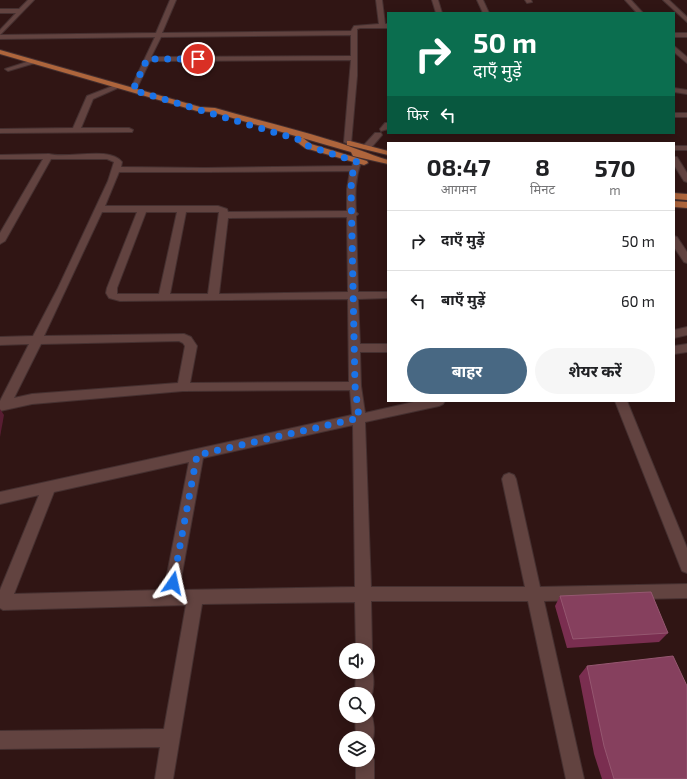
<!DOCTYPE html>
<html lang="hi">
<head>
<meta charset="utf-8">
<style>
  :root { --surface:#fff; --page:#f6f6f6; --text:#202124; --muted:#757577; --line:#e0e0e0; --accent:#486883 }
  body { margin:0; font-family:"Exo 2","Noto Sans Devanagari",sans-serif; background:var(--page); color:var(--text); height:100vh; display:flex; flex-direction:column; font-size:15px; white-space:nowrap }
  * { box-sizing:border-box; margin:0 }
  p { font-size:13px; color:var(--muted) }
  .icon { flex:none; width:22px; height:22px; fill:none; stroke:currentColor; stroke-width:2; stroke-linecap:round; stroke-linejoin:round }
  .map { position:relative; flex:1; overflow:hidden }
  .panel { position:absolute; left:387px; top:142px; width:288px; height:260px; display:flex; flex-direction:column; background:var(--surface); border-radius:0px; box-shadow:0 2px 10px #0003 }
  .panel>* { flex:none }
  .banner { position:absolute; left:387px; top:12px; width:288px; height:122px; border-radius:0px; box-shadow:0 2px 10px #0003; background:#0b6e4f; color:#fff; overflow:hidden }
  .tools { position:absolute; left:339px; top:643px; display:grid; gap:8px }
  .tools a { display:grid; place-items:center; width:36px; height:36px; border-radius:50%; background:var(--surface); box-shadow:0 2px 10px #0003; font-size:20px }
  .pin { position:absolute; display:grid; place-items:center; width:34px; height:34px; color:#fff; margin:-17px; border:2px solid #fff; border-radius:50%; box-shadow:0 1px 4px #0007 }
  .me { position:absolute; width:44px; margin:-22px; rotate:11deg; stroke-linejoin:round; filter:drop-shadow(0 0 3px #0008) }
  .turn { display:flex; align-items:center; gap:14px; height:84px; padding:0 20px; font-size:18px }
  .turn .icon { width:52px; height:52px; stroke-width:2.5 }
  .turn b { display:block; font-size:28px; line-height:34px }
  .then { display:flex; align-items:center; height:38px; padding:0 20px; background:#0003; gap:8px; font-size:15px }
  .eta { display:flex; justify-content:space-evenly; align-items:center; height:68px; text-align:center }
  .eta b { font-size:24px; font-weight:700; line-height:28px }
  .button { display:flex; gap:8px; margin-top:auto; padding:8px 20px }
  .button a { flex:1; height:46px; border-radius:24px; background:var(--accent); color:#fff; font-size:16px; font-weight:700; line-height:46px; text-align:center }
  .button a+a { background:var(--page); color:var(--text) }
  ul { padding:0; list-style:none }
  li { display:flex; align-items:center; gap:12px; height:60px; padding:0 20px; border-top:1px solid var(--line) }
  li div { flex:1 }
  li b { display:block; font-size:15px }
  li em { font-style:normal }
  .map>svg:first-child { display:block }
</style>
</head>
<body>
<div class="map">
<svg width="687" height="779" viewBox="0 0 687 779">
  <rect width="100%" height="100%" fill="#301514"/>
  <g fill="none" stroke-linecap="round" stroke-linejoin="round">
    <g stroke="#453030" stroke-width="2">
      <g id="minor">
        <path d="M 28,0 L 34,0 L 0,35 L 0,30 L 16,13 L 0,13 L 0,9 L 19,9 Z"/>
        <path d="M 170,0 L 176,0 L 162,33 L 351,31 L 354,26 L 379,24 L 376,0 L 382,0 L 385,24 L 388,24 L 388,28 L 360,28 L 357,29 L 357,76 L 351,144 L 348,144 L 344,142 L 351,60 L 150,61 L 136,90 L 133,92 L 130,90 L 155,37 L 0,39 L 0,35 L 156,33 ZM 351,35 L 351,56 L 151,57 L 161,37 Z"/>
        <path d="M 432,0 L 438,0 L 442,13 L 436,13 Z"/>
        <path d="M 477,0 L 483,0 L 489,13 L 483,13 Z"/>
        <path d="M 525,0 L 531,0 L 532,2 L 527,3 Z"/>
        <path d="M 625,0 L 631,0 L 643,13 L 637,13 Z"/>
        <path d="M 663,0 L 669,0 L 687,17 L 687,22 Z"/>
        <rect x="674" y="33" width="13" height="4"/>
        <path d="M 674,46 L 687,57 L 687,63 L 674,52 Z"/>
        <path d="M 33,60 L 36,62 L 35,63 L 8,71 L 5,69 Z"/>
        <path d="M 118,84 L 121,86 L 120,87 L 93,99 L 81,128 L 129,128 L 133,130 L 132,132 L 0,133 L 0,129 L 73,128 L 87,96 Z"/>
        <path d="M 674,88 L 687,90 L 687,94 L 674,92 Z"/>
        <rect x="674" y="113" width="13" height="4"/>
        <path d="M 385,123 L 388,123 L 388,129 L 381,131 L 380,129 Z"/>
        <path d="M 375,133 L 381,133 L 382,135 L 370,149 L 364,149 L 364,145 Z"/>
        <rect x="674" y="146" width="13" height="4"/>
        <path d="M 49,154 C 68,159 110,146 122,162 L 121,167 L 205,168 L 352,166 L 354,160 L 360,160 L 361,162 C 355,179 355,194 356,212 L 358,214 L 356,216 L 358,292 L 388,292 L 388,298 L 358,299 L 360,344 L 388,344 L 388,352 L 360,352 L 361,386 L 365,413 L 418,401 L 445,401 L 443,404 L 439,406 L 365,422 L 371,587 L 525,587 L 502,479 L 504,475 L 509,473 L 514,475 L 516,479 L 540,587 L 687,584 L 687,598 L 544,601 L 584,779 L 566,779 L 528,601 L 371,601 L 372,650 L 368,657 L 368,650 L 356,650 L 355,602 L 202,604 L 173,779 L 155,779 L 160,747 L 0,749 L 0,731 L 164,729 L 186,605 L 3,610 L 0,608 L 0,590 L 39,495 L 0,504 L 0,492 L 352,415 L 350,390 L 183,391 L 32,404 L 0,411 L 0,401 L 29,344 L 0,345 L 0,337 L 33,336 L 58,288 L 108,181 L 114,162 L 107,159 L 51,159 L 5,241 L 0,244 L 0,233 L 43,159 L 0,159 L 0,155 ZM 350,171 L 347,189 L 347,211 L 228,212 L 227,209 L 218,206 L 105,206 L 119,172 L 205,172 ZM 102,212 L 137,212 L 107,288 L 106,293 L 109,298 L 120,301 L 348,299 L 349,382 L 190,383 L 197,346 L 191,337 L 184,334 L 44,336 ZM 146,212 L 177,212 L 159,294 L 117,294 L 117,288 ZM 186,212 L 219,212 L 208,294 L 170,294 ZM 347,217 L 348,292 L 219,294 L 228,218 ZM 179,341 L 183,343 L 185,346 L 178,383 L 32,394 L 14,398 L 41,344 ZM 353,425 L 355,587 L 179,590 L 203,458 ZM 189,462 L 164,590 L 14,594 L 54,492 Z"/>
        <path d="M 674,157 L 677,157 L 687,173 L 687,182 L 684,181 L 674,165 Z"/>
        <path d="M 674,236 L 677,237 L 687,252 L 687,263 L 684,262 L 674,247 Z"/>
        <path d="M 687,327 L 687,335 L 674,338 L 674,330 Z"/>
        <path d="M 687,344 L 687,352 L 674,354 L 674,346 Z"/>
        <path d="M 615,401 L 627,401 L 687,548 L 687,573 L 682,571 L 680,566 Z"/>
        <path d="M 368,665 C 376,672 374,691 370,700 L 368,701 L 368,694 L 355,694 L 356,672 L 368,672 Z"/>
        <path d="M 368,709 L 370,710 C 374,720 376,734 371,744 L 368,746 L 368,738 L 356,738 L 355,716 L 368,716 Z"/>
        <path d="M 368,752 L 371,754 L 374,760 L 374,779 L 356,779 L 356,760 L 368,760 Z"/>
      </g>
    </g>
    <g stroke="#453030" stroke-width="2">
      <g id="major">
        <path d="M 0,50 L 200,107 L 215,108 C 253,119 292,128 330,140 C 351,146 368,154 388,160 L 388,164 L 353,156 L 351,152 L 212,112 L 197,111 L 0,54 Z"/>
        <path d="M 297,138 L 303,138 L 311,144 L 367,161 L 368,163 L 364,165 L 305,148 L 297,142 Z"/>
        <path d="M 347,141 L 350,141 L 388,151 L 388,155 L 347,145 Z"/>
        <path d="M 674,193 L 687,194 L 687,200 L 674,199 Z"/>
        <path d="M 674,201 L 687,202 L 687,208 L 674,207 Z"/>
      </g>
    </g>
    <use href="#minor" fill="#624340" fill-rule="evenodd"/>
    <use href="#major" fill="#ae653c" fill-rule="evenodd"/>
  </g>
  <g fill="#7a2e50">
    <path d="M 560,596 L 668,633 L 659,642 L 567,648 L 555,606 Z"/>
    <path d="M 587,666 L 687,779 L 602,779 L 594,754 L 579,676 Z"/>
  </g>
  <path fill="#581d32" d="M 0,409 L 4,415 L 0,437 Z"/>
  <g fill="#86405e" stroke="#955770">
    <path d="M 651,592 L 668,633 L 573,639 L 560,596 Z"/>
    <path d="M 673,656 L 687,686 L 687,779 L 614,779 L 604,746 L 587,666 Z"/>
  </g>
  <g fill="none" stroke-linecap="round" stroke-linejoin="round">
    <path stroke="#1a73e8" stroke-width="7" stroke-dasharray="0 12.6" d="M 173,583 L 197,455 L 359,418 L 355,386 L 351,189 L 352,175 L 357,162 L 308,146 L 300,140 L 133,90 L 147,59 L 198,59"/>
  </g>
</svg>
<div class="tools">
<a><svg class="icon" aria-label="sound" viewBox="0 0 24 24"><path d="M4 9h4l5-4v14l-5-4H4zM17 9q2 3 0 6"/></svg></a>
<a><svg class="icon" aria-label="search" viewBox="0 0 24 24"><circle cx="10" cy="10" r="6"/><path d="M15 15l6 6"/></svg></a>
<a><svg class="icon" aria-label="layers" viewBox="0 0 24 24"><path d="M12 4l9 5-9 5-9-5zM3 14l9 5 9-5"/></svg></a>
</div>
<div class="pin" style="left:198px;top:59px;background:#d93025"><svg class="icon" aria-label="arrive" viewBox="0 0 24 24"><path d="M6 21V4h12l-3 4 3 4H6"/></svg></div>
<svg class="me" style="left:173px;top:583px" viewBox="-20 -20 40 40"><path d="M0-17L14 15 0 8-14 15z" fill="#1a73e8" stroke="#fff" stroke-width="4"/></svg>
<div class="banner">
<div class="turn"><svg class="icon" aria-label="right" viewBox="0 0 24 24"><path d="M7 20v-9h11M14 6l5 5-5 5"/></svg><div><b>50 m</b>दाएँ मुड़ें</div></div>
<div class="then">फिर<svg class="icon" aria-label="left" viewBox="0 0 24 24"><path d="M17 20v-9H6M10 6l-5 5 5 5"/></svg></div>
</div>
<section class="panel">
<div class="eta">
<div><b>08:47</b><p>आगमन</p></div>
<div><b>8</b><p>मिनट</p></div>
<div><b>570</b><p>m</p></div>
</div>
<ul>
<li><svg class="icon" aria-label="right" viewBox="0 0 24 24"><path d="M7 20v-9h11M14 6l5 5-5 5"/></svg><div><b>दाएँ मुड़ें</b></div><em>50 m</em></li>
<li><svg class="icon" aria-label="left" viewBox="0 0 24 24"><path d="M17 20v-9H6M10 6l-5 5 5 5"/></svg><div><b>बाएँ मुड़ें</b></div><em>60 m</em></li>
</ul>
<div class="button"><a>बाहर</a><a>शेयर करें</a></div>
</section>
</div>
</body>
</html>
